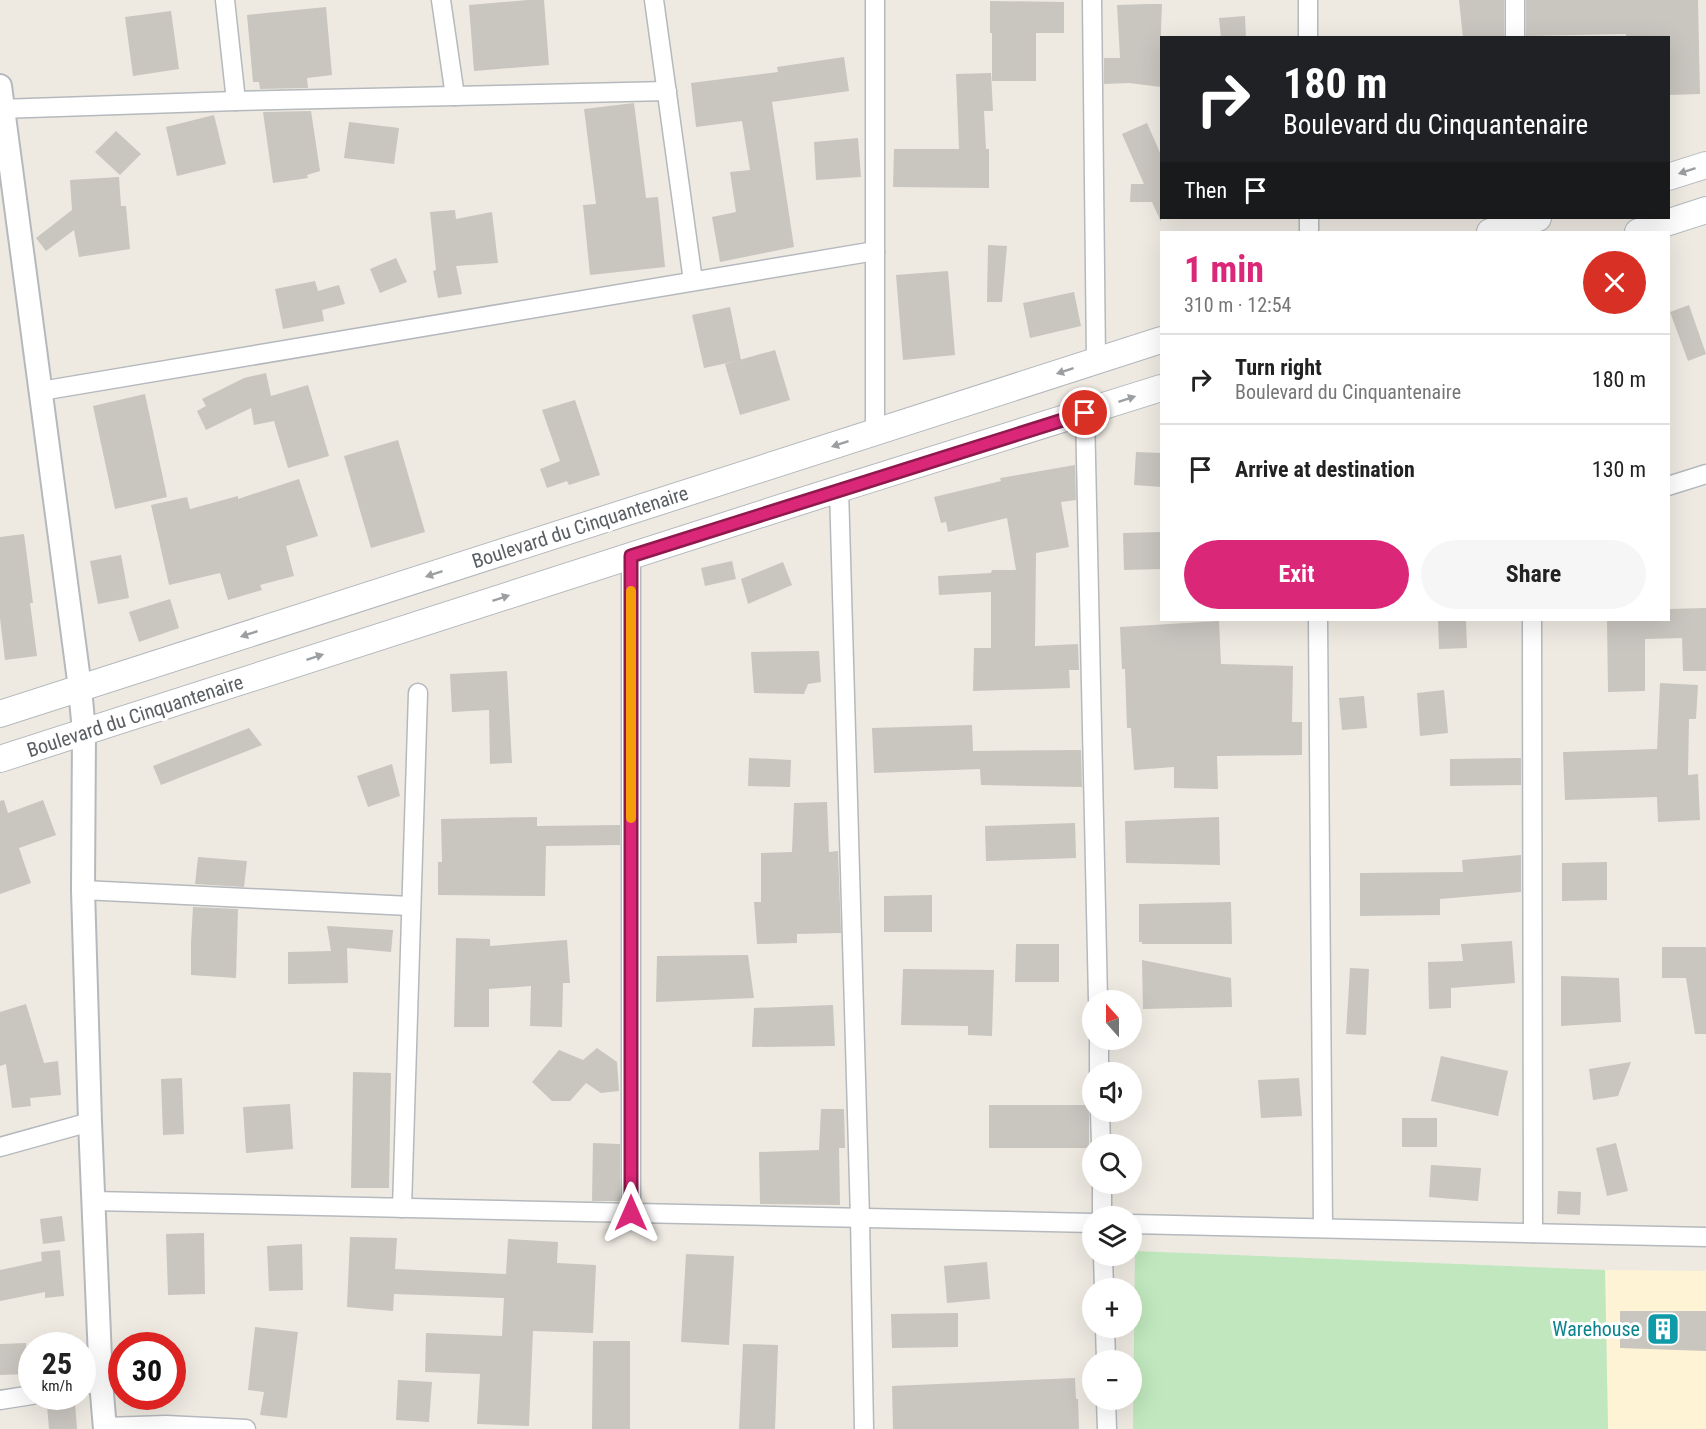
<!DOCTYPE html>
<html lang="en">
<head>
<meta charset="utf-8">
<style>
  :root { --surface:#fff; --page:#f6f6f6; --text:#222; --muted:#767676; --line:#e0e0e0; --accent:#db2777 }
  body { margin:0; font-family:"Roboto Condensed",sans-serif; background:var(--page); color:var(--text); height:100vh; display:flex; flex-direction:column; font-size:22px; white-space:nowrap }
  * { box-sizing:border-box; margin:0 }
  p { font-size:20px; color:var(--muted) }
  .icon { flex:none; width:33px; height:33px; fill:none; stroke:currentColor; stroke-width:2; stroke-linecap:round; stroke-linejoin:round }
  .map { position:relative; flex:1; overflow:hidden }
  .drawer { position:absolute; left:1160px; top:231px; width:510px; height:390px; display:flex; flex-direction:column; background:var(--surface); border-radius:0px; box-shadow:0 6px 24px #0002 }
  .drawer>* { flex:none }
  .guide { position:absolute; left:1160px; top:36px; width:510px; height:183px; border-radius:0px; box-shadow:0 6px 24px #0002; background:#202124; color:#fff; overflow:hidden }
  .needle { width:39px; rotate:339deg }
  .fabs { position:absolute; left:1082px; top:990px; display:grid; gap:12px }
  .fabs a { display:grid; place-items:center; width:60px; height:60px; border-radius:50%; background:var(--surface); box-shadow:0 6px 24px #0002; font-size:30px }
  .speed { position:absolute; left:18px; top:1332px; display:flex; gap:12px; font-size:30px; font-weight:700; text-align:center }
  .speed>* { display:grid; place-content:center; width:78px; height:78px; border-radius:50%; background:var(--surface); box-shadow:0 6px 24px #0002; line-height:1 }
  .speed small { font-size:15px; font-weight:400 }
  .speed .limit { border:9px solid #d22; background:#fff; color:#111 }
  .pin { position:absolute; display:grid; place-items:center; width:51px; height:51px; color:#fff; margin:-26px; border:3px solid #fff; border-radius:50%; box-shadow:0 2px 6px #0007 }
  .me { position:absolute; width:66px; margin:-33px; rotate:0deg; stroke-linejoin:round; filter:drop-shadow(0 0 4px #0008) }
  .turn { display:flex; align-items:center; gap:21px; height:126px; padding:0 24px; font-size:27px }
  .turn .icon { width:78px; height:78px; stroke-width:2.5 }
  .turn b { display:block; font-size:42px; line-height:51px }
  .then { display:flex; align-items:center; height:57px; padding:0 24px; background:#0003; gap:12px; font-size:22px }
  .round { display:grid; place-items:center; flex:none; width:63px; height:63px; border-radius:32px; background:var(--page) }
  .overview { display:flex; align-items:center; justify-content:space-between; height:102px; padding:0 24px }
  h1 { font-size:36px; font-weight:700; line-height:45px; color:var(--accent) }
  .button { display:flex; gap:12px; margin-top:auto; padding:12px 24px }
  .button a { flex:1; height:69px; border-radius:36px; background:var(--accent); color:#fff; font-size:24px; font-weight:700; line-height:69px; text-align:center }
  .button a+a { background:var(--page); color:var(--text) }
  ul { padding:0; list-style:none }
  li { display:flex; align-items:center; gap:18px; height:90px; padding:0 24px; border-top:2px solid var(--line) }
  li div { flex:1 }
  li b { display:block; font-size:22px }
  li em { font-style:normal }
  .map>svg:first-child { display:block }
</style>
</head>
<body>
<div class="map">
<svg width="1706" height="1429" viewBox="0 0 1706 1429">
  <rect width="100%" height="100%" fill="#eeeae2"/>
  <path fill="#fff3d6" d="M 1605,1270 L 1706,1271 L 1706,1429 L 1608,1429 Z"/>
  <path fill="#c0e7bd" d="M 1135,1251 L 1605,1270 L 1608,1429 L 1133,1429 Z"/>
  <g fill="#c9c5bf">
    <path d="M 528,0 L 544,0 L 549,65 L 474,71 L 469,5 Z"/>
    <path d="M 1459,0 L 1504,0 L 1504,37 L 1463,38 Z"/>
    <path d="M 1526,0 L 1698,0 L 1700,94 L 1668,95 L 1668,38 L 1626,38 L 1626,34 L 1526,36 Z"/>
    <path d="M 990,1 L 1064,2 L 1064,33 L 1036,33 L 1036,81 L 992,81 L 992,33 L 990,33 Z"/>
    <path d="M 1149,4 L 1162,4 L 1161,30 L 1161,87 L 1129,83 L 1104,84 L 1104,58 L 1120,58 L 1117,5 Z"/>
    <path d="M 326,7 L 332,75 L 307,78 L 308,88 L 260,89 L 259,82 L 253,82 L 247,15 Z"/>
    <path d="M 171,11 L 179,69 L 133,76 L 125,17 Z"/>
    <path d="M 1245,16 L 1246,38 L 1221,38 L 1219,18 Z"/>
    <path d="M 844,57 L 849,91 L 772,102 L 794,247 L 720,262 L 712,217 L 736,212 L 730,172 L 750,170 L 742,121 L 696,127 L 691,83 L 778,72 L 777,67 Z"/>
    <path d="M 991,73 L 993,111 L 984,111 L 986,149 L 989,149 L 989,188 L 893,187 L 894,149 L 959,149 L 956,74 Z"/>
    <path d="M 634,103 L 646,198 L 658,197 L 665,267 L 590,275 L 583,205 L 596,204 L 584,109 Z"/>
    <path d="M 311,111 L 320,171 L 307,175 L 308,178 L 273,183 L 263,112 Z"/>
    <path d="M 214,115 L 226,164 L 177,176 L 166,127 Z"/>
    <path d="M 349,122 L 399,128 L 394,164 L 344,158 Z"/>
    <path d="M 1147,123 L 1161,155 L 1161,222 L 1152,202 L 1130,202 L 1131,184 L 1144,184 L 1122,134 Z"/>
    <path d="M 116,131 L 141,154 L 120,175 L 95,152 Z"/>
    <path d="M 858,138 L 861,177 L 816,180 L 814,142 Z"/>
    <path d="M 119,177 L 121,206 L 126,206 L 130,249 L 79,257 L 74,230 L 46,251 L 36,238 L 72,210 L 70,180 Z"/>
    <path d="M 455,210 L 456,219 L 492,212 L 498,263 L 456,266 L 462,294 L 438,298 L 433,271 L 436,270 L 430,212 Z"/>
    <path d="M 988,245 L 1007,246 L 1002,302 L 987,302 Z"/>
    <path d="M 396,258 L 407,282 L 380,293 L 370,269 Z"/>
    <path d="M 948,271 L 955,355 L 903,360 L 896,275 Z"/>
    <path d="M 315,281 L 318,291 L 339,285 L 345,304 L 322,310 L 324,321 L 283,329 L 275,289 Z"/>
    <path d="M 1074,292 L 1081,326 L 1030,338 L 1023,303 Z"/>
    <path d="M 1689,305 L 1706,354 L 1688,361 L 1670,312 Z"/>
    <path d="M 730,307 L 741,360 L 704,368 L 692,315 Z"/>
    <path d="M 775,350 L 790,400 L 740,415 L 725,364 Z"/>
    <path d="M 266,373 L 271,396 L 308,385 L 329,456 L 288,468 L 274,421 L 254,425 L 251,408 L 206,430 L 197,411 L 206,406 L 202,399 L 244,378 Z"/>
    <path d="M 145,394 L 167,497 L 115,509 L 93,406 Z"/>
    <path d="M 575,400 L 600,475 L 569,485 L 567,481 L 547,488 L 540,469 L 560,461 L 542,410 Z"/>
    <path d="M 398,440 L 425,532 L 371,548 L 344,456 Z"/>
    <path d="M 1136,452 L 1161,453 L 1161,487 L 1134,485 Z"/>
    <path d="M 1075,465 L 1076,500 L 1061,502 L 1069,547 L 1036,553 L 1035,646 L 1078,644 L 1079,670 L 1069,670 L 1070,688 L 973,691 L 974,648 L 991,648 L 991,592 L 939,595 L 938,576 L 991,573 L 992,570 L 1016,570 L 1007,518 L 948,532 L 946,522 L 941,523 L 934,497 L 1001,481 L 1000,478 Z"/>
    <path d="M 299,479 L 318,536 L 286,546 L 294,576 L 260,585 L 262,590 L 228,600 L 220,573 L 169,585 L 151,505 L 187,497 L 190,509 L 238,496 L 238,499 Z"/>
    <path d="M 1161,532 L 1161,569 L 1124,570 L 1123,533 Z"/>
    <path d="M 24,534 L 33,603 L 30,603 L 37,656 L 5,660 L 0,618 L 0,537 Z"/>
    <path d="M 121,555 L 129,598 L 98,604 L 90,561 Z"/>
    <path d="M 732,561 L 736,579 L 705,586 L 701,568 Z"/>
    <path d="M 783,562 L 792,585 L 748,604 L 741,579 Z"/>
    <path d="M 170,599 L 179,628 L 139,642 L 129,612 Z"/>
    <path d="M 1706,608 L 1706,671 L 1683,671 L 1682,638 L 1645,639 L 1645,691 L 1608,692 L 1607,620 L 1668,620 L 1668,609 Z"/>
    <path d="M 1438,620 L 1466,620 L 1467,648 L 1439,649 Z"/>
    <path d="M 1219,621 L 1221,664 L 1293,666 L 1292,722 L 1302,722 L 1302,755 L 1217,756 L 1218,789 L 1174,788 L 1174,767 L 1134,770 L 1131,728 L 1127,728 L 1125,669 L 1122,669 L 1120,627 Z"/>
    <path d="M 819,651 L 821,682 L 808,684 L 804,694 L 754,693 L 751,652 Z"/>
    <path d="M 507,671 L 512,763 L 490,764 L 489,710 L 452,712 L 450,674 Z"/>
    <path d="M 1660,683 L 1698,685 L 1696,719 L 1689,719 L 1688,775 L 1698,774 L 1700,820 L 1658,822 L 1657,797 L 1565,800 L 1563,752 L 1657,749 Z"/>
    <path d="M 1444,690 L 1448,733 L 1420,736 L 1417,693 Z"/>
    <path d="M 1364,696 L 1367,728 L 1342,730 L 1339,698 Z"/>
    <path d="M 972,725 L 973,751 L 1081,750 L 1082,787 L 981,785 L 980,769 L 874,773 L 872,728 Z"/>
    <path d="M 249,728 L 262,745 L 161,785 L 153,766 Z"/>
    <path d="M 749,758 L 791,760 L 790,787 L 748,786 Z"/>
    <path d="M 1521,758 L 1521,785 L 1450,786 L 1450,759 Z"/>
    <path d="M 392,764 L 400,796 L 368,807 L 357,776 Z"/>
    <path d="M 4,800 L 8,813 L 43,800 L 56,835 L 19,848 L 31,883 L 0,894 L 0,801 Z"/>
    <path d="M 827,802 L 829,852 L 838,851 L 841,933 L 797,934 L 797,943 L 757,944 L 754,902 L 761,902 L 761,853 L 792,852 L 794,803 Z"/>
    <path d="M 537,817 L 537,826 L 620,825 L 620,845 L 546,846 L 545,896 L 438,895 L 438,862 L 442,862 L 441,819 Z"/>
    <path d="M 1219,817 L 1220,865 L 1126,863 L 1125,821 Z"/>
    <path d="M 1075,823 L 1076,858 L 986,861 L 985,826 Z"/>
    <path d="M 1521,855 L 1521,892 L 1440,899 L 1440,915 L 1360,916 L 1360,873 L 1463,872 L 1462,860 Z"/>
    <path d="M 198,857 L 247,861 L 244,887 L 195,884 Z"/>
    <path d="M 1607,862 L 1607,900 L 1562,901 L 1562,863 Z"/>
    <path d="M 932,895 L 932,932 L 884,932 L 884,896 Z"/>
    <path d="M 1231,902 L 1232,944 L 1142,944 L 1142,942 L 1139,942 L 1139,904 Z"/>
    <path d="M 193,907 L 238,909 L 236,978 L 191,975 L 191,943 Z"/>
    <path d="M 327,926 L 393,930 L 391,952 L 347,948 L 348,983 L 288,984 L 288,952 L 331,951 Z"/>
    <path d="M 456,938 L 490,939 L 490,946 L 567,940 L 570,983 L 563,983 L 562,1027 L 530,1026 L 531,986 L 489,989 L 489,1027 L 454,1027 Z"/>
    <path d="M 1512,941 L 1515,983 L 1451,988 L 1451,1008 L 1429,1009 L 1428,962 L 1463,961 L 1461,944 Z"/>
    <path d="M 1016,944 L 1059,944 L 1059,982 L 1015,982 Z"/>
    <path d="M 1662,947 L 1706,947 L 1706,1034 L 1695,1034 L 1686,978 L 1662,978 Z"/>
    <path d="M 748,955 L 754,998 L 656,1002 L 657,956 Z"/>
    <path d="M 1142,960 L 1231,978 L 1232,1007 L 1143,1009 Z"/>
    <path d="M 1350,968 L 1369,969 L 1366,1035 L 1346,1034 Z"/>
    <path d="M 903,969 L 994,970 L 992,1036 L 968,1035 L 968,1026 L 901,1025 Z"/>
    <path d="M 1561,976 L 1619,978 L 1621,1022 L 1561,1026 Z"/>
    <path d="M 26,1004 L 44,1063 L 58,1061 L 61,1095 L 30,1098 L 31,1106 L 12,1108 L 6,1064 L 0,1066 L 0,1012 Z"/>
    <path d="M 833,1005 L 835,1046 L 752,1047 L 754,1008 Z"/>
    <path d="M 597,1048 L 617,1062 L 619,1091 L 601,1093 L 586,1083 L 570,1101 L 552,1101 L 532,1082 L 559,1050 L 583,1060 Z"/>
    <path d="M 1441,1056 L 1508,1071 L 1498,1116 L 1431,1101 Z"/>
    <path d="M 1631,1062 L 1618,1096 L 1593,1100 L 1589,1069 Z"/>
    <path d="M 353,1072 L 391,1073 L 389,1188 L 351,1188 Z"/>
    <path d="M 182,1078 L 184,1134 L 163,1135 L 161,1079 Z"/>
    <path d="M 1299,1078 L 1302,1116 L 1261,1118 L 1258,1080 Z"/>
    <path d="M 290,1104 L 293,1149 L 246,1153 L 243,1107 Z"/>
    <rect x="989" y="1105" width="100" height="43"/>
    <path d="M 821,1109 L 844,1109 L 845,1148 L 839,1148 L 840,1205 L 760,1204 L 759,1152 L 819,1150 Z"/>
    <rect x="1402" y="1118" width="35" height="29"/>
    <path d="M 593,1143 L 620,1144 L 620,1201 L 592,1201 Z"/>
    <path d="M 1616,1143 L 1628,1191 L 1607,1196 L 1596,1148 Z"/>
    <path d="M 1431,1165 L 1481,1168 L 1478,1201 L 1429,1197 Z"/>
    <path d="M 1558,1191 L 1581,1192 L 1580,1215 L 1557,1214 Z"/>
    <path d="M 62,1216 L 65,1241 L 43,1244 L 40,1219 Z"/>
    <path d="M 204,1233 L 205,1294 L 168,1295 L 166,1234 Z"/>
    <path d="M 350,1237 L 397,1238 L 395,1269 L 506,1274 L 508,1239 L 558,1242 L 557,1263 L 596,1265 L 593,1333 L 533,1331 L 529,1426 L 477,1424 L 480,1374 L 425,1372 L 426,1333 L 502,1336 L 504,1298 L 394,1294 L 393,1311 L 347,1307 Z"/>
    <path d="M 302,1244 L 303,1290 L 269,1291 L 267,1246 Z"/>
    <path d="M 60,1250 L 64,1296 L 45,1298 L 45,1292 L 0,1301 L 0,1270 L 42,1261 L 41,1252 Z"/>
    <path d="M 686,1254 L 734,1256 L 729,1345 L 681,1342 Z"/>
    <path d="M 987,1262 L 990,1299 L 947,1303 L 944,1266 Z"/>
    <path d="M 1620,1311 L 1706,1311 L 1706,1351 L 1620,1348 Z"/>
    <path d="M 958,1313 L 958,1347 L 892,1348 L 891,1314 Z"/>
    <path d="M 255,1327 L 298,1332 L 287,1418 L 260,1415 L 264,1392 L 248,1390 Z"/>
    <path d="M 593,1341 L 630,1341 L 630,1429 L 592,1429 Z"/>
    <path d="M 26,1343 L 27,1374 L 0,1375 L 0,1344 Z"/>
    <path d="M 743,1344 L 778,1345 L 775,1429 L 739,1429 Z"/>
    <path d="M 1075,1378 L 1076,1399 L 1078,1399 L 1079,1429 L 893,1429 L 892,1386 Z"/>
    <path d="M 398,1380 L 432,1382 L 429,1422 L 396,1420 Z"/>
    <path d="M 75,1403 L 77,1429 L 49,1429 L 47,1406 Z"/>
  </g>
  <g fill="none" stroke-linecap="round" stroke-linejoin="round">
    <g stroke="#b5b9bd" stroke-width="21">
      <g id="minor">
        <path d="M 225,0 L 236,101"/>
        <path d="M 441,0 L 455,96"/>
        <path d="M 654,0 L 693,281"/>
        <path d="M 1092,0 L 1096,361"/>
        <path d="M 1308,0 L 1308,38"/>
        <path d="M 1515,0 L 1515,38"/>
        <path d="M 0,109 L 236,101 L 667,91"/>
        <path d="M 1309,218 L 1309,232"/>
        <path d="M 41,391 L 875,251"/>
        <path d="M 1085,413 L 1098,1000"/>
        <path d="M 875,433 L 875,0"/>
        <path d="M 1668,486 L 1706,474"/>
        <path d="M 839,489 L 860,1218 L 864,1429"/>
        <path d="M 631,556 L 631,1213"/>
        <path d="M 1318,620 L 1323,1228"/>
        <path d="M 1532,620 L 1533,1233"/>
        <path d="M 83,890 L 410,906"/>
        <path d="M 1099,1040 L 1099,1072"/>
        <path d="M 1100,1112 L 1101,1144"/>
        <path d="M 0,1147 L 90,1122"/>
        <path d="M 1102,1184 L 1102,1216"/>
        <path d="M 93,1201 L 1092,1223"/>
        <path d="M 402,1208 L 418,693"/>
        <path d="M 1131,1224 L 1706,1237"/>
        <path d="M 1103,1256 L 1104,1288"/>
        <path d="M 1105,1328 L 1106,1360"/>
        <path d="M 82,1385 L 101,1382"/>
        <path d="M 0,1400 L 32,1395"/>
        <path d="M 1106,1400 L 1107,1429"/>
        <path d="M 105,1427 L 166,1425 L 246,1429"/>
      </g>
    </g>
    <g stroke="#b5b9bd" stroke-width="26">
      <path id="tertiary" d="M 0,86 L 80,688 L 84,732 L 83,890 L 90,1122 L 101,1382 L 105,1429"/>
    </g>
    <g stroke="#b4b8bd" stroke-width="28">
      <g id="secondary">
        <path d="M 1668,177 L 1706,165"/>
        <path d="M 1490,232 L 1538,218"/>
        <path d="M 1638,232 L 1706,210"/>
        <path d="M 0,714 L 1161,340"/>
        <path d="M 0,759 L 839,489 L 1161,388"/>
      </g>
    </g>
    <use href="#minor" stroke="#fff" stroke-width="18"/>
    <use href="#tertiary" stroke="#fff" stroke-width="22"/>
    <use href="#secondary" stroke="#fff" stroke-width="26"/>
  </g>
  <defs><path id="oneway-solid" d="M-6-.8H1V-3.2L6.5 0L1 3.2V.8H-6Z" transform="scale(1.5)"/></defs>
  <g fill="#9c9fa1">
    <use href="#oneway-solid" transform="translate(1687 171) rotate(162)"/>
    <use href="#oneway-solid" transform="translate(1065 371) rotate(162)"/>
    <use href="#oneway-solid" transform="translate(1127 399) rotate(-18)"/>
    <use href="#oneway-solid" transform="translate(840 444) rotate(162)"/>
    <use href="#oneway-solid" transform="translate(434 574) rotate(162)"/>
    <use href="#oneway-solid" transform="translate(501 598) rotate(-18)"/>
    <use href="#oneway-solid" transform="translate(249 634) rotate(162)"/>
    <use href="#oneway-solid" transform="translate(315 657) rotate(-18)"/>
  </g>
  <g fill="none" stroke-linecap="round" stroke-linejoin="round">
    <g stroke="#8e194d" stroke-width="15">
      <path id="route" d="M 631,1213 L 631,556 L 1085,413"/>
    </g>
    <use href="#route" stroke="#db2777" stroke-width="10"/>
    <path stroke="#f59e0b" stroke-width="10" d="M 631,591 L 631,818"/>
  </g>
  <defs>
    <g id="building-square" transform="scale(1.725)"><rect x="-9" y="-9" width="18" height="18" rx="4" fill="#0f9aa8" stroke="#fff"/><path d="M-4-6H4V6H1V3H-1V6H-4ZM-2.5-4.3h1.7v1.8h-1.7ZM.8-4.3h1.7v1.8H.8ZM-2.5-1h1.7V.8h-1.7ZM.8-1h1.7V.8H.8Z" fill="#fff"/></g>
  </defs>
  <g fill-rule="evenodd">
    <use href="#building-square" x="1663" y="1329"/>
  </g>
  <g text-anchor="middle" stroke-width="6" stroke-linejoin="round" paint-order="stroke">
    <g font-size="20" fill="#5a5f63" stroke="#fff">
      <text transform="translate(580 527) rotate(-18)" y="7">Boulevard du Cinquantenaire</text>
      <text transform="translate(135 716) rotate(-18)" y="7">Boulevard du Cinquantenaire</text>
    </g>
    <g font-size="20" fill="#0d838f" stroke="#fff" text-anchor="end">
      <text x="1640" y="1336">Warehouse</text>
    </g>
  </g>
</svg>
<div class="fabs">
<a><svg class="needle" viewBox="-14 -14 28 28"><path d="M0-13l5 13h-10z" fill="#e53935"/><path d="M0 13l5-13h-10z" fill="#767676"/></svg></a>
<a><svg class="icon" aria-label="sound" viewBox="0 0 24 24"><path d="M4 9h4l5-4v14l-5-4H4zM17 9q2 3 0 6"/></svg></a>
<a><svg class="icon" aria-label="search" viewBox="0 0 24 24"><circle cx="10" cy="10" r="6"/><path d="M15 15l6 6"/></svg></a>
<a><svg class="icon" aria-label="layers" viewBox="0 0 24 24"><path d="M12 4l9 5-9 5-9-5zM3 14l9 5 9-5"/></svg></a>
<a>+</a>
<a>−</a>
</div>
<div class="speed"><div>25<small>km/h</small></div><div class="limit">30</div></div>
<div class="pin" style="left:1085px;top:413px;background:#d93025"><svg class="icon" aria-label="arrive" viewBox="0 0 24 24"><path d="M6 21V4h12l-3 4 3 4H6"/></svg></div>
<svg class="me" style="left:631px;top:1213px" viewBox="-20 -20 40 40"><path d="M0-17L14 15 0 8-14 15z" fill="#db2777" stroke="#fff" stroke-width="4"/></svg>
<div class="guide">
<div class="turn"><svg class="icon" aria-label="right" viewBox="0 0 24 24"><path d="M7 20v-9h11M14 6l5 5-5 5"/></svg><div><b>180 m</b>Boulevard du Cinquantenaire</div></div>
<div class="then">Then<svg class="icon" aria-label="arrive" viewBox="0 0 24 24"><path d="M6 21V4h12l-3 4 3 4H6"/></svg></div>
</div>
<section class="drawer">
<div class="overview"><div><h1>1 min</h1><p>310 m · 12:54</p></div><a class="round" style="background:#d93025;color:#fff"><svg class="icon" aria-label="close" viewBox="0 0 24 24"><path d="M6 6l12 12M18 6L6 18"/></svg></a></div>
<ul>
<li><svg class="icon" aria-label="right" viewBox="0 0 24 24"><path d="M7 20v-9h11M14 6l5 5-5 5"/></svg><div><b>Turn right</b><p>Boulevard du Cinquantenaire</p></div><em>180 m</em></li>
<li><svg class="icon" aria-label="arrive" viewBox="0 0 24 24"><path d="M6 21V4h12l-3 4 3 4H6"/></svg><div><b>Arrive at destination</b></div><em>130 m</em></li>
</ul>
<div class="button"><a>Exit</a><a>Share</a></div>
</section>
</div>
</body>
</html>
